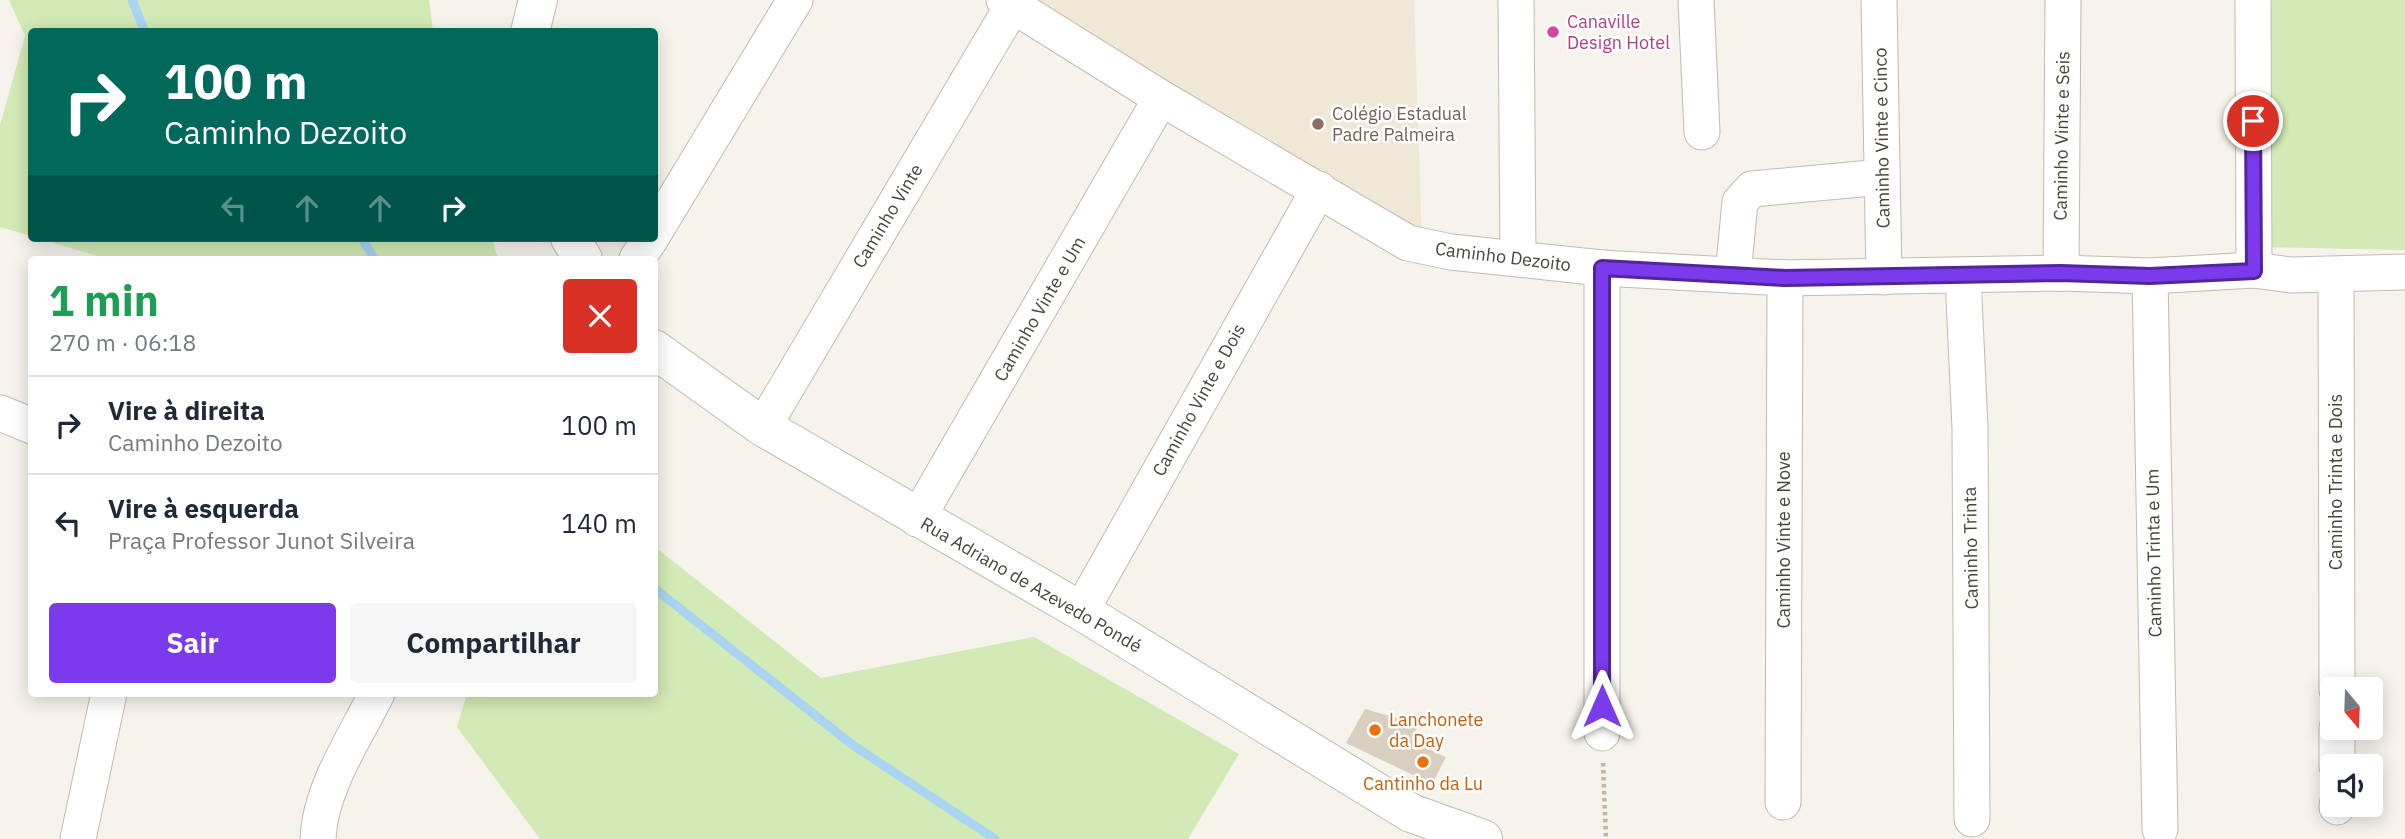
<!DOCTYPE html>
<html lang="pt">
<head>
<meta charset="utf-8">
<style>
  :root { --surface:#fff; --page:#f6f6f7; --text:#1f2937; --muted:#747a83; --line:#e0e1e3; --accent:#7c3aed }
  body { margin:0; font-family:"IBM Plex Sans",sans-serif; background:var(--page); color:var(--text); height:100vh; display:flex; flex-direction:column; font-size:26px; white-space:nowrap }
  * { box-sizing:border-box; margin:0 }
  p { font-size:23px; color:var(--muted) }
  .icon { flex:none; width:38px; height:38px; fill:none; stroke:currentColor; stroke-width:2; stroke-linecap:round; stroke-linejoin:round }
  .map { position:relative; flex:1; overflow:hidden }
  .sheet { position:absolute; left:28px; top:256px; width:630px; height:441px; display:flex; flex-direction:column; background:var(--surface); border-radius:7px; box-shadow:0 4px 18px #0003 }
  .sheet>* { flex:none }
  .hud { position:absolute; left:28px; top:28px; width:630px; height:214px; border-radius:7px; box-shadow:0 4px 18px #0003; background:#00695c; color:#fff; overflow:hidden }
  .needle { width:46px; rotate:161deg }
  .tools { position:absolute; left:2320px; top:677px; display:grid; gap:14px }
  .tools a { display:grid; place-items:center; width:63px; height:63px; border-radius:7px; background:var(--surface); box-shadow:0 4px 18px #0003; font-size:35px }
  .pin { position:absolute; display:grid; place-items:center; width:60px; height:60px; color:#fff; margin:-30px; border:4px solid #fff; border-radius:50%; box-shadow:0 2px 7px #0007 }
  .me { position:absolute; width:77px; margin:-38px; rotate:0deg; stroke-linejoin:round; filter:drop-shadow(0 0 5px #0008) }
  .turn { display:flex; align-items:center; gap:24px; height:147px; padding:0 21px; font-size:32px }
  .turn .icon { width:91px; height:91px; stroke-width:2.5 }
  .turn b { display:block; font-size:49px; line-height:60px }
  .lanes { display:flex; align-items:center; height:66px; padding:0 21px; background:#0003; justify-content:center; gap:35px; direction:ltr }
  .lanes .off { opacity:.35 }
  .round { display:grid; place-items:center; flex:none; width:74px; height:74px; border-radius:7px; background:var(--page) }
  .overview { display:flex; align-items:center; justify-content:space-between; height:119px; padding:0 21px }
  h1 { font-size:42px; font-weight:700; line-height:52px; color:#1e9e55 }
  .cta { display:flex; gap:14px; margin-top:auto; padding:14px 21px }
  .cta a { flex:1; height:80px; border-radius:7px; background:var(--accent); color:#fff; font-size:28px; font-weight:700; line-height:80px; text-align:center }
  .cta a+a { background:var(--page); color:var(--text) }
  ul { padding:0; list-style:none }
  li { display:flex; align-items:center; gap:21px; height:98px; padding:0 21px; border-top:2px solid var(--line) }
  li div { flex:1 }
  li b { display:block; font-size:26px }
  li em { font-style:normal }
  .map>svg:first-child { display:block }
</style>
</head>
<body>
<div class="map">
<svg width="2405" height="839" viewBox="0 0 2405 839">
  <rect width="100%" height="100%" fill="#f6f3ec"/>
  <path fill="#efe8d6" d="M 1019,0 L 1414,0 L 1422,244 Z"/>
  <g fill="#d2eab5">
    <path d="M 9,0 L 429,0 L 433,31 L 32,32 L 31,236 L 0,227 L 0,125 L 25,36 Z"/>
    <path d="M 2264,0 L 2405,0 L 2405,250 L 2261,247 Z"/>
    <path d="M 38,238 L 492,238 L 498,259 L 107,259 Z"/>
    <path d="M 655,547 L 821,678 L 1034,637 L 1239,754 L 1188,839 L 540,839 L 457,727 L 467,693 L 654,693 Z"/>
  </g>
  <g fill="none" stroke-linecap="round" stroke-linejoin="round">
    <g stroke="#a9d4f2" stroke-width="9">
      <path d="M 132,0 L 145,32"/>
      <path d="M 362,238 L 374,259"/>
      <path d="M 654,588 L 854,746 L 995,839"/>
    </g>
  </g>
  <path fill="#d8cfc1" d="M 1365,709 L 1418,724 L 1413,742 L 1446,757 L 1432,784 L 1346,743 Z"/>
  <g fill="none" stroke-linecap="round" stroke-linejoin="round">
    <g stroke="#c2bbae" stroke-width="37">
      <g id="minor">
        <path d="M 1004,0 L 1161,98 L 1408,243 L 1451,252 L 1602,268 L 1785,278 L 2061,273 L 2150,276 L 2254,270 L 2291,275 L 2405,272"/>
        <path d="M 1516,0 L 1518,258"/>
        <path d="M 1696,0 L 1702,132"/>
        <path d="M 1879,0 L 1884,277"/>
        <path d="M 2253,0 L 2254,270"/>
        <path d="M 654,233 L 795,0"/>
        <path d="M 637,259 L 651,238"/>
        <path d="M 2061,273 L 2063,0"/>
        <path d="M 1733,275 L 1740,202 L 1752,189 L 1882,177"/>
        <path d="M 2336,275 L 2337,690"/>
        <path d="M 1963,276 L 1970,428 L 1972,819"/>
        <path d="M 2150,276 L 2160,829"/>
        <path d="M 0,413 L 32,426"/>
        <path d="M 763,427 L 1013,5"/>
        <path d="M 917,519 L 1161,98"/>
        <path d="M 1081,611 L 1319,189"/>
        <path d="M 2337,728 L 2337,766"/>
        <path d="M 1602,733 L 1602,268"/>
        <path d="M 1783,802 L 1785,278"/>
        <path d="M 2337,805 L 2337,807"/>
        <path d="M 78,839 L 109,693"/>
        <path d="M 318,839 C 320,788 355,738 377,693"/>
      </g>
    </g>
    <g stroke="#c2bbae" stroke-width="40">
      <g id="tertiary">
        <path d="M 530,32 L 538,0"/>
        <path d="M 570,238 L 583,259"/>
        <path d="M 654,349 L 763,427 L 1081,611 L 1411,813 L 1483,839"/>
      </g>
    </g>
    <path stroke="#c4b79f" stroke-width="4.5" stroke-dasharray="3.5 3.5" stroke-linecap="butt" d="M 1603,763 L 1606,839"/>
    <use href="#minor" stroke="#fff" stroke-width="35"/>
    <use href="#tertiary" stroke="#fff" stroke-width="38"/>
  </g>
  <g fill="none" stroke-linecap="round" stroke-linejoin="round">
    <g stroke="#51269a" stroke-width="18">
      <path id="route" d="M 1602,706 L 1602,268 L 1785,278 L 2061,273 L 2150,276 L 2254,271 L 2253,121"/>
    </g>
    <use href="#route" stroke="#7c3aed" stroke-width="12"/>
  </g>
  <circle fill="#d1479c" stroke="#fff" stroke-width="2.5" cx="1553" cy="32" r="7"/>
  <circle fill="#8d6e63" stroke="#fff" stroke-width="2.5" cx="1318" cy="124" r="7"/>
  <g fill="#e8710a" stroke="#fff" stroke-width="2.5">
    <circle cx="1375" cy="730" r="7"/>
    <circle cx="1423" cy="762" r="7"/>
  </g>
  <g text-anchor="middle" stroke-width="5" stroke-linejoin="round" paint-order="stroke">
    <g font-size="18" fill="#b23c85" stroke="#fff" text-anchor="start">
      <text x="1567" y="28">Canaville<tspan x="1567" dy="21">Design Hotel</tspan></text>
    </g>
    <g font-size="18" fill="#785e54" stroke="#fff" text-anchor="start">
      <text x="1332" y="120">Colégio Estadual<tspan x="1332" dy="21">Padre Palmeira</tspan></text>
    </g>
    <g font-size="18" fill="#4b4439" stroke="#fff">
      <text transform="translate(2062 136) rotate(-89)" y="6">Caminho Vinte e Seis</text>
      <text transform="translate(1882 138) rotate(-91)" y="6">Caminho Vinte e Cinco</text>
      <text transform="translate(888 216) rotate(-59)" y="6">Caminho Vinte</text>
      <text transform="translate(1503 257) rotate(7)" y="6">Caminho Dezoito</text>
      <text transform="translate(1040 309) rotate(-60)" y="6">Caminho Vinte e Um</text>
      <text transform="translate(1199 400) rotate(-61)" y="6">Caminho Vinte e Dois</text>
      <text transform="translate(2336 482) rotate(-90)" y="6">Caminho Trinta e Dois</text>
      <text transform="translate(1784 540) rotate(-90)" y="6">Caminho Vinte e Nove</text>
      <text transform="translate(1971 548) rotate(-91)" y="6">Caminho Trinta</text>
      <text transform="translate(2154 553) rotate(-91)" y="6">Caminho Trinta e Um</text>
      <text transform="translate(1031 585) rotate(30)" y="6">Rua Adriano de Azevedo Pondé</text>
    </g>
    <g font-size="18" fill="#c56008" stroke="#fff" text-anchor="start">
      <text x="1389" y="726">Lanchonete<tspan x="1389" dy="21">da Day</tspan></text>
      <text x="1423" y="790" text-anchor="middle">Cantinho da Lu</text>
    </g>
  </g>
</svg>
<div class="tools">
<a><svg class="needle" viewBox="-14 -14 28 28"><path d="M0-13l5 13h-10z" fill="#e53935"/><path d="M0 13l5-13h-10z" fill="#747a83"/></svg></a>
<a><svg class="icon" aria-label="sound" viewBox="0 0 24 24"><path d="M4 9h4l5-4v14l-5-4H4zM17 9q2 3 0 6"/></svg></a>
</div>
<div class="pin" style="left:2253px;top:121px;background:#d93025"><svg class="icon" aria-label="arrive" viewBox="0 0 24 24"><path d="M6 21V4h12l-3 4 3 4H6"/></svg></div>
<svg class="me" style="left:1602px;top:706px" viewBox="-20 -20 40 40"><path d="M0-17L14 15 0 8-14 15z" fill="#7c3aed" stroke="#fff" stroke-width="4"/></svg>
<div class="hud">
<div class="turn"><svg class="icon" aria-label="right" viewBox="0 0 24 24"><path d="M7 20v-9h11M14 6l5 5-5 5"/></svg><div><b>100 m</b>Caminho Dezoito</div></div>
<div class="lanes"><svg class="icon off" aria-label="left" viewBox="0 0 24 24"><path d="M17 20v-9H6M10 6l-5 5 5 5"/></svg><svg class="icon off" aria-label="ahead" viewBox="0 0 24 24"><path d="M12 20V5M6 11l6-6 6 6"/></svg><svg class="icon off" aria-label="ahead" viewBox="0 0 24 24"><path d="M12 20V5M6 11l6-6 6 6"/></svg><svg class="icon" aria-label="right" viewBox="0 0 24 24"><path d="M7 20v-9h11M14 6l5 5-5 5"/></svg></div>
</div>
<section class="sheet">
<div class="overview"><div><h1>1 min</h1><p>270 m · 06:18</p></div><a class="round" style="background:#d93025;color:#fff"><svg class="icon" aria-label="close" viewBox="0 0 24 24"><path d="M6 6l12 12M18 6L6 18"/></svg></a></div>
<ul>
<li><svg class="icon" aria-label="right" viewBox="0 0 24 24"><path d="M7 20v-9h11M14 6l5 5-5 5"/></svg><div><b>Vire à direita</b><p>Caminho Dezoito</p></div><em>100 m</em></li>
<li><svg class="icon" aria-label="left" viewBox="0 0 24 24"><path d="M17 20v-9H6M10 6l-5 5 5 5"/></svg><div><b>Vire à esquerda</b><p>Praça Professor Junot Silveira</p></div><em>140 m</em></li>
</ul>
<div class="cta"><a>Sair</a><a>Compartilhar</a></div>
</section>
</div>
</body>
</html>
